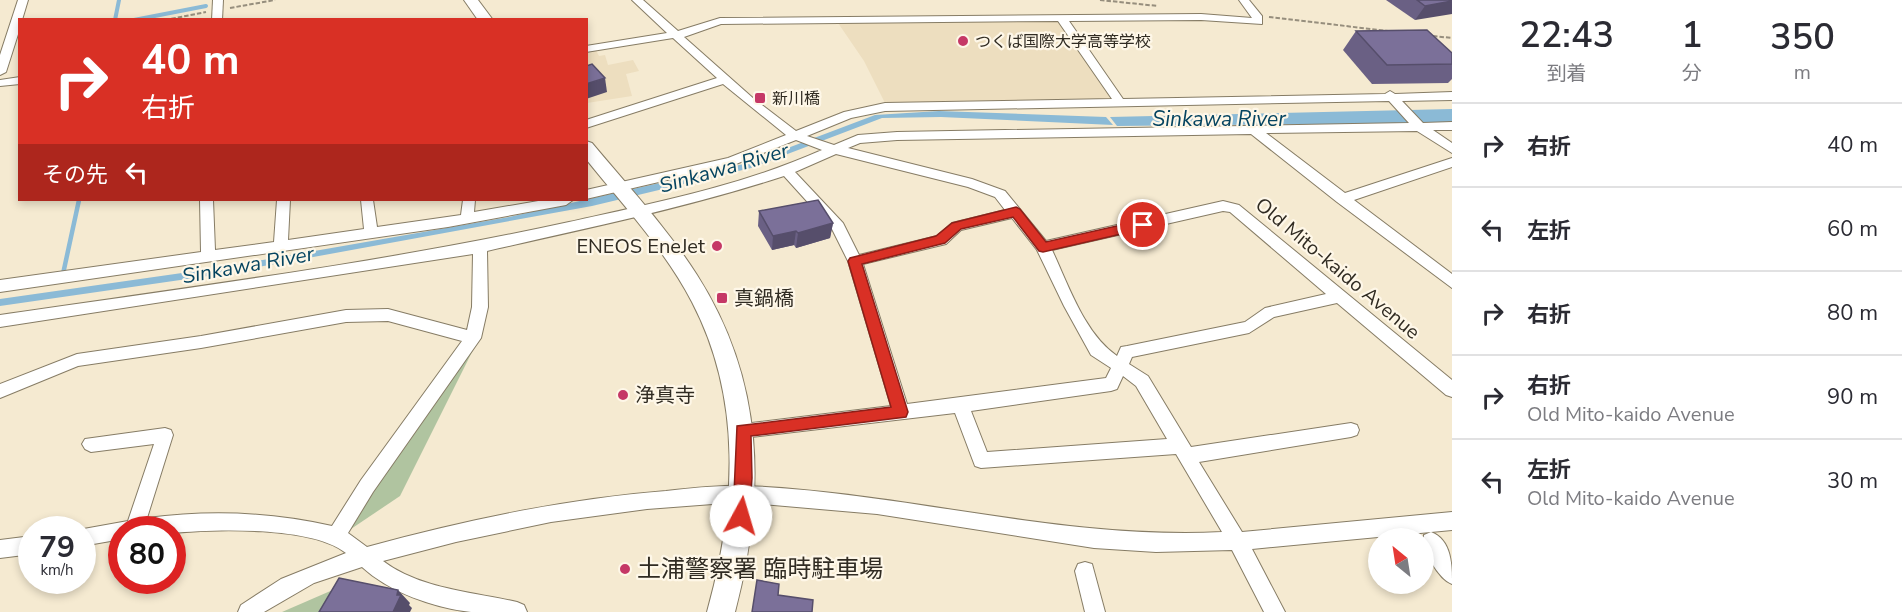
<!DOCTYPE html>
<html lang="ja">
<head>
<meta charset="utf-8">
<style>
  :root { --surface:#fff; --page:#f7f7f7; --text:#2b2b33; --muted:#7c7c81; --line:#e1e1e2 }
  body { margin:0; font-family:"Nunito Sans","Noto Sans JP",sans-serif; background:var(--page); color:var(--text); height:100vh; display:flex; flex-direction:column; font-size:22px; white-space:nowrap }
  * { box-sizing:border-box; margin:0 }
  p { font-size:20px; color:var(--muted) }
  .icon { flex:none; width:33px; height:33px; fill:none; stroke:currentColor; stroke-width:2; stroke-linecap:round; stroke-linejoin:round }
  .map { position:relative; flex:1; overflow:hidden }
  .sheet { display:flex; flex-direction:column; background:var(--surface); width:450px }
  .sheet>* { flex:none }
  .hud { position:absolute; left:18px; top:18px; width:570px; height:183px; border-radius:0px; box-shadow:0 3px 9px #0003; background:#d93025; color:#fff; overflow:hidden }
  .needle { width:39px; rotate:330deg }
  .fabs { position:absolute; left:1368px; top:528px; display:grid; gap:12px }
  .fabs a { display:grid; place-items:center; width:66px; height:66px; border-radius:50%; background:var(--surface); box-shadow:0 3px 9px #0003; font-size:30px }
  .speed { position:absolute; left:18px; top:516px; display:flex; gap:12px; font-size:30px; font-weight:700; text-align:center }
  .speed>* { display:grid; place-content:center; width:78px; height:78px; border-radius:50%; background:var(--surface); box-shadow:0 3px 9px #0003; line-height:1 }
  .speed small { font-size:15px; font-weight:400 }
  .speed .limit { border:9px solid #d22; background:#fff; color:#111 }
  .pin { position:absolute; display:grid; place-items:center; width:51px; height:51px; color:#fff; margin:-26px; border:3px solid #fff; border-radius:50%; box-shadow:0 2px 6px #0007 }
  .me { position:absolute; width:66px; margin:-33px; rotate:6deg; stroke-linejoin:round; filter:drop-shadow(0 0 4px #0008) }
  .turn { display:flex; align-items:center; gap:21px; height:126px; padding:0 24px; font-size:27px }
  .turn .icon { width:78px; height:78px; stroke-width:2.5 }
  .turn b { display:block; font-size:42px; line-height:51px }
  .then { display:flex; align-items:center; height:57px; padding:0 24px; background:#0003; gap:12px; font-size:22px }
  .eta { display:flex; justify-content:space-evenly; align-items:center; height:102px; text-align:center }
  .eta b { font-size:36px; font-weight:600; line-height:42px }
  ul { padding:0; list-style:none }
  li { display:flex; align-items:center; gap:18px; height:84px; padding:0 24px; border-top:2px solid var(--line) }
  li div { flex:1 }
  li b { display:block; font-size:22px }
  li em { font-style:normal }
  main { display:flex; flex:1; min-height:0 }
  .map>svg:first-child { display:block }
</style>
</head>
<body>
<main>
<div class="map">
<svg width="1452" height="612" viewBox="0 0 1452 612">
  <rect width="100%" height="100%" fill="#f5ead1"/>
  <g fill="#eddebf">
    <path d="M 1061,18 L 1119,102 L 885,103 L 864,61 L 836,20 Z"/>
    <path d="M 596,50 L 599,56 L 605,55 L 608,65 L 633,60 L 639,71 L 626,74 L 632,96 L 587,103 L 586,52 Z"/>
  </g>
  <g fill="#b0c4a0">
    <path d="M 478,340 L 400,496 L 345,533 L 373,489 Z"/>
    <path d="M 335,589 L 321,612 L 282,612 Z"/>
  </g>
  <g fill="#8bbad6">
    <path d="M 1452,109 L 1452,123 L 1117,126 L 1110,117 Z"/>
    <path d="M 939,111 L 1106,117 L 1113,125 L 941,117 L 882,118 L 751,168 L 592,206 L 215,275 L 0,306 L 0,299 L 217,268 L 509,217 L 748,163 L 875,115 Z"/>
  </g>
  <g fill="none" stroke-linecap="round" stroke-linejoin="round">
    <g stroke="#8bbad6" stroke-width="4">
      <path d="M 115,20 L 119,0"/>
      <path d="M 134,20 L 206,6"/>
    </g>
    <path stroke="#8bbad6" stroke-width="4.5" d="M 63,274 L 79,200"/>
    <g stroke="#867c65" stroke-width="2">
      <g id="minor">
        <path d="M 18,0 L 28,0 L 22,20 L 20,20 L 20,28 L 6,72 L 0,75 L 0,55 Z"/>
        <path d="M 213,0 L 223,0 L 222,20 L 212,20 Z"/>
        <path d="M 632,0 L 643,0 L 678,31 L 720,18 L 1201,14 L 1252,18 L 1239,0 L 1249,0 L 1262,16 L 1262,24 L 1201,20 L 1069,21 L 1123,99 L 1385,94 L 1390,91 L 1395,94 L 1452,92 L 1452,100 L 1402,101 L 1423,123 L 1452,122 L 1452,130 L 1433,130 L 1452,143 L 1452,153 L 1417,131 L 1266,133 L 1345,193 L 1452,158 L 1452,167 L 1354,200 L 1452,274 L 1452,288 L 1337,202 L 1251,134 L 897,140 L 860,143 L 848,148 L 972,179 L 1005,191 L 1046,241 L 1223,201 L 1239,205 L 1452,380 L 1452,397 L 1446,395 L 1337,303 L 1274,317 L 1249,333 L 1132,357 L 1129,364 L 1148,376 L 1191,447 L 1351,423 L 1357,425 L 1359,430 L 1357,435 L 1351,437 L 1199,462 L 1242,532 L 1452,512 L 1452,530 L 1252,549 L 1285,612 L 1264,612 L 1232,550 L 1156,552 L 1094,548 L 877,514 L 739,502 L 647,509 L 551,522 L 456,542 L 383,561 C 420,589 473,592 517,602 L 524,605 L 527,612 C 509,612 489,612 471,612 C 434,608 389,592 362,567 L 314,583 L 264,612 L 238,612 L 241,605 L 281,579 L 346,553 C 312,526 216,529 172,533 L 172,530 L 122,530 L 122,539 L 82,546 L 82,530 L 78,530 L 128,521 L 154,444 L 91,452 L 85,449 L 82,444 L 85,439 L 165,428 L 171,430 L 173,435 L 147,518 C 209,510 271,512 332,526 L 361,480 L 462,341 L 388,321 L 346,322 L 201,348 L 78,366 L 0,398 L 0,384 L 77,354 L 201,336 L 346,310 L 388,309 L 467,330 L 472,307 L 473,254 L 0,327 L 0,315 C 190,287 382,263 569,222 C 655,203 741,186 822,150 L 796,140 L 736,164 L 586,199 L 586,190 L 728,158 L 786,135 L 723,84 L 586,128 L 586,120 L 717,78 L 673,38 L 586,52 L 586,46 L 667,33 ZM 1058,21 L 1112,99 L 885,103 L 844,112 L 796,131 L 754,99 L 684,37 L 721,24 ZM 1389,101 L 1409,123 L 897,132 L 858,135 L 834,145 L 807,136 L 851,118 L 885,111 ZM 836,154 L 968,187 L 995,197 L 1005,210 L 952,223 L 937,236 L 859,255 L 843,223 L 795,172 ZM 784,176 L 832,229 L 848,261 L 891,406 L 743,424 L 737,426 L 735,431 L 737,436 L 743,438 L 955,413 L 975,466 L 981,468 L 1176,454 L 1222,532 C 1062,540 907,493 748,486 C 721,485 693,488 666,491 C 565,499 465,520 367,547 L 348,533 L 373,492 L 481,338 L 488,307 L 487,251 C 587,228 686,208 784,176 ZM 1223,211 L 1230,212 L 1326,294 L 1265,308 L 1245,322 L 1127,346 L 1121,347 L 1117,356 C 1084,333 1069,286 1052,250 ZM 1012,218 L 1037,250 L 1064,306 L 1091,355 L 1111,368 L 1106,378 L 907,404 L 863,264 L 946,244 L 961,230 ZM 1123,376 L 1136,386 L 1167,439 L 987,452 L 971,411 L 1111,391 L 1117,389 Z"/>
        <path d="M 20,77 L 20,84 L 0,86 L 0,80 Z"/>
        <path d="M 200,200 L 213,200 L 215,250 L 274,242 L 277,200 L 290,200 L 288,240 L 364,229 L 361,200 L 373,200 L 377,227 L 461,215 L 463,200 L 475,200 L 474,212 L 544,200 L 573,200 L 566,205 L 448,227 L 0,292 L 0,280 L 201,252 Z"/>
        <path d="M 1431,532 C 1452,540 1452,566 1452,584 C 1438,579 1421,548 1424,535 Z"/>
        <path d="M 32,536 L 32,554 L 0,558 L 0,540 Z"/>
        <path d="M 1085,562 L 1092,564 L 1105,612 L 1085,612 L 1075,571 L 1078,564 Z"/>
      </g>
    </g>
    <g stroke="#867c65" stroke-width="2">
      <g id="highway">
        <path d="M 464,0 L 478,0 L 493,20 L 478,20 Z"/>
        <path d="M 586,141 L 592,143 C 628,186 667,228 697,275 C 765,382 766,493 735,612 L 707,612 C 736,508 743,400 692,302 C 665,250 623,205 586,159 Z"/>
      </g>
    </g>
    <g stroke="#968e7d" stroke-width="2" stroke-dasharray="4.5 2" stroke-linecap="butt">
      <path d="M 1100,0 L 1158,6"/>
      <path d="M 230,8 L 275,0"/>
      <path d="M 1269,17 L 1388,31"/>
      <path d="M 165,20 L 206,12"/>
      <path d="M 1433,36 L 1452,38"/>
    </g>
    <use href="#minor" fill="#fff" fill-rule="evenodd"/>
    <use href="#highway" fill="#fff" fill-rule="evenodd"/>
  </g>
  <g fill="#6a6084">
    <path d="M 1386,0 L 1452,0 L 1415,20 Z"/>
    <path d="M 1356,31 L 1452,53 L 1452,79 L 1448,83 L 1372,84 L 1343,50 Z"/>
    <path d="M 759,211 L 833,223 L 830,238 L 796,248 L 794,245 L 772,250 L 758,226 Z"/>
  </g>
  <g fill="#564e6b">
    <path d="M 1452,1 L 1452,14 L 1415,20 L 1425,6 Z"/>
    <path d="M 605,78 L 607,92 L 586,99 L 586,84 Z"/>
    <path d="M 833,223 L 830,238 L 796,248 L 798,233 Z"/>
    <path d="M 796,231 L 794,245 L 772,250 L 773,236 Z"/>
    <path d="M 398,590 L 410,603 L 409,605 L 412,608 L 410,612 L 393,612 Z"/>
  </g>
  <g fill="#7b7099" stroke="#564e6b" stroke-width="1.5">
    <path d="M 1417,0 L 1452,0 L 1452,1 L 1425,6 Z"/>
    <path d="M 1427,30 L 1452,53 L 1452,64 L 1387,65 L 1356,31 Z"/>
    <path d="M 592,64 L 605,78 L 586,84 L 586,66 Z"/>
    <path d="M 818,200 L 833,223 L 798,233 L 796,231 L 773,236 L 759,211 Z"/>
    <path d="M 339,578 L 398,590 L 397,595 L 401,595 L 393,612 L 319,612 Z"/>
    <path d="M 757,580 L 779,584 L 778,595 L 813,600 L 812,612 L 752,612 Z"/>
  </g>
  <path fill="#d93025" stroke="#8d1f18" stroke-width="1.5" d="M 1016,207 L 1020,209 L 1046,242 L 1143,220 L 1149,225 L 1143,229 L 1043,252 L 1039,251 L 1013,217 L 961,229 L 945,243 L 862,264 L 908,412 L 906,417 L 751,436 L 752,478 L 749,516 L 747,522 L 741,524 L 735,522 L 733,516 L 737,426 L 891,407 L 848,261 L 850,258 L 936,236 L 952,223 Z"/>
  <g fill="#c53866" stroke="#fef7e8" stroke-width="2">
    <circle cx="963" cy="41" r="6"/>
    <rect x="754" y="92" width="12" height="12" rx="3"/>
    <circle cx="717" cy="246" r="6"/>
    <rect x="716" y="292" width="12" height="12" rx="3"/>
    <circle cx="623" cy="395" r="6"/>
    <circle cx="625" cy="569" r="6"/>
  </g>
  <g text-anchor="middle" stroke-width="4.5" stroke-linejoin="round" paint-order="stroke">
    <g font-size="16" fill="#302b22" stroke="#fef7e8" text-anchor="start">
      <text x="975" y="47">つくば国際大学高等学校</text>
      <text x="772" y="104">新川橋</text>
    </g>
    <g font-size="20" fill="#302b22" stroke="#fef7e8" text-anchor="start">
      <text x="705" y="253" text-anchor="end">ENEOS EneJet</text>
      <text x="734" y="305">真鍋橋</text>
      <text x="635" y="402">浄真寺</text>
    </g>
    <g font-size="20" fill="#302b22" stroke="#fef7e8">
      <text transform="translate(1338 268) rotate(40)" y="7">Old Mito-kaido Avenue</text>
    </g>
    <g font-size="21" font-style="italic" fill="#054460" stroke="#fef7e8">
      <text x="1219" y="126">Sinkawa River</text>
      <text transform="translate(724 168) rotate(-16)" y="7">Sinkawa River</text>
      <text transform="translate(248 265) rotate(-10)" y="7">Sinkawa River</text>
    </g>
    <g font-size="24" fill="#302b22" stroke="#fef7e8" text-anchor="start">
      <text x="637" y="577">土浦警察署 臨時駐車場</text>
    </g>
  </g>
</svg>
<div class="fabs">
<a><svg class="needle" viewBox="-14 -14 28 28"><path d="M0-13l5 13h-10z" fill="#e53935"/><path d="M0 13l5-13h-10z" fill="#7c7c81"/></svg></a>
</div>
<div class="speed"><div>79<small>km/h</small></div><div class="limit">80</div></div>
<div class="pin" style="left:1143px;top:225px;background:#d93025"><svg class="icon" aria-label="arrive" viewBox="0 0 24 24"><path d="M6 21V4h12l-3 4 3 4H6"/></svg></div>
<svg class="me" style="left:741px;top:516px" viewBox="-20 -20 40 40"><circle r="19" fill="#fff"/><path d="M0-13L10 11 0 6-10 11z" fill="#d93025"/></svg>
<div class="hud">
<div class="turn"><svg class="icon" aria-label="right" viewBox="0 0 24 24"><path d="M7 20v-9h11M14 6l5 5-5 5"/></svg><div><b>40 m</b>右折</div></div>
<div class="then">その先<svg class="icon" aria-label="left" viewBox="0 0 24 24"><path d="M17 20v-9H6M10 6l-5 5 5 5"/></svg></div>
</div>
</div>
<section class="sheet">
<div class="eta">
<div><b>22:43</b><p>到着</p></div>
<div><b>1</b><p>分</p></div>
<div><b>350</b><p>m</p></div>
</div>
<ul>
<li><svg class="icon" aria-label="right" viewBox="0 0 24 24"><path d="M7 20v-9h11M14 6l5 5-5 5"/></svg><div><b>右折</b></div><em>40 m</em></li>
<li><svg class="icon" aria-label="left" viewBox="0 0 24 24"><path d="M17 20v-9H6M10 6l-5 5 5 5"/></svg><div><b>左折</b></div><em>60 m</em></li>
<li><svg class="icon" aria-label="right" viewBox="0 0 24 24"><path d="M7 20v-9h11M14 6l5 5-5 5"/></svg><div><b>右折</b></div><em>80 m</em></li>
<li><svg class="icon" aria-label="right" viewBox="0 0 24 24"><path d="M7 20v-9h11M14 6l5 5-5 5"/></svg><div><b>右折</b><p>Old Mito-kaido Avenue</p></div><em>90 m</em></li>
<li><svg class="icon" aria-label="left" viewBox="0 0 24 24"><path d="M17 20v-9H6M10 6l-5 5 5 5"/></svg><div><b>左折</b><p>Old Mito-kaido Avenue</p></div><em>30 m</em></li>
</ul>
</section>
</main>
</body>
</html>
